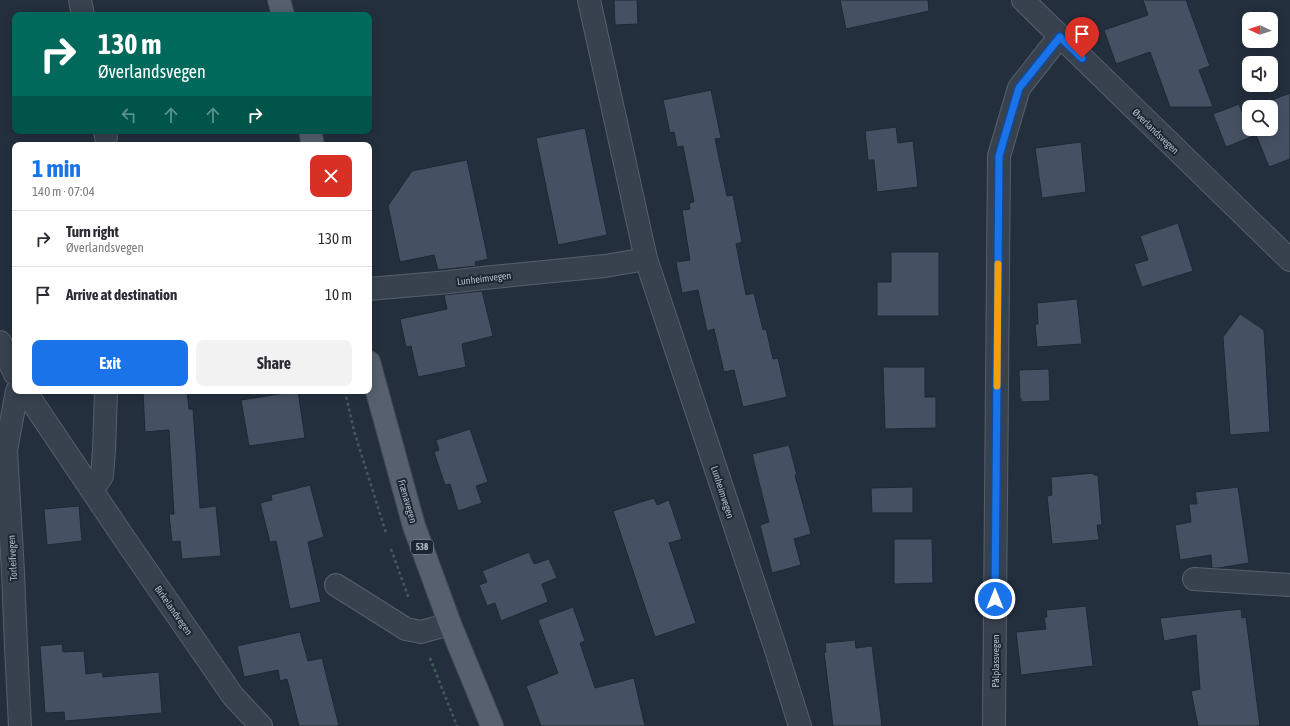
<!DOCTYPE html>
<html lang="en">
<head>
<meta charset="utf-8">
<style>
  :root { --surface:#fff; --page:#f2f2f3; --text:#2b2b33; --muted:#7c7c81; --line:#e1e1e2; --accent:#1a73e8 }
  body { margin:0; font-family:"Asap Condensed",sans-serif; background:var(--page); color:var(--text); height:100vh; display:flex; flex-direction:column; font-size:15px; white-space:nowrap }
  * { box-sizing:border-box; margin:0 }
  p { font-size:13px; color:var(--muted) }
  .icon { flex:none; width:22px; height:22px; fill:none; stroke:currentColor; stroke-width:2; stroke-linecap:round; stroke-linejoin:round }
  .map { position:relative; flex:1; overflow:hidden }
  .side { position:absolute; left:12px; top:142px; width:360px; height:252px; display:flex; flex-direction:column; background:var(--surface); border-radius:8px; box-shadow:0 2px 10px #0003 }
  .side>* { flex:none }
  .hud { position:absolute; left:12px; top:12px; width:360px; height:122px; border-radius:8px; box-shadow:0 2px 10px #0003; background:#00695c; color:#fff; overflow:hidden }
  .needle { width:26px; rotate:274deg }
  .fabs { position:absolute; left:1242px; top:12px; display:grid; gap:8px }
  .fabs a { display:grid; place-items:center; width:36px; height:36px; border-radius:8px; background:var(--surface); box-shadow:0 2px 10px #0003; font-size:20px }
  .pin { position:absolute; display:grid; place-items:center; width:34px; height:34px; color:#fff; margin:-41px -17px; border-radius:50% 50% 50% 0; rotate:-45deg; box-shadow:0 0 4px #0007 }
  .pin .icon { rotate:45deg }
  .me { position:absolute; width:44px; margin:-22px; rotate:0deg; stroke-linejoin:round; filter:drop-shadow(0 0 3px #0008) }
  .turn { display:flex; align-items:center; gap:14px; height:84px; padding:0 20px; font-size:18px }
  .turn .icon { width:52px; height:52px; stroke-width:2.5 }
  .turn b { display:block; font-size:28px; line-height:34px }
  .lanes { display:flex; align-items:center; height:38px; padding:0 20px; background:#0003; justify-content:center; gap:20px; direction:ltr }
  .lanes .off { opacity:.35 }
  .round { display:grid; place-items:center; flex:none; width:42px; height:42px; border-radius:8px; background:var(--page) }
  .head { display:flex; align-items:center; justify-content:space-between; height:68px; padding:0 20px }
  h1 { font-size:24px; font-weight:700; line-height:30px; color:var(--accent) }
  .action { display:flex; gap:8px; margin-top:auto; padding:8px 20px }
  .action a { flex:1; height:46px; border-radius:8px; background:var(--accent); color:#fff; font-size:16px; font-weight:700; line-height:46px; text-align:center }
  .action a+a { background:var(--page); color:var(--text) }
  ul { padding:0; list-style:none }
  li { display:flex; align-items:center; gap:12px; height:56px; padding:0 20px; border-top:1px solid var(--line) }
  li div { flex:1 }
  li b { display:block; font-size:15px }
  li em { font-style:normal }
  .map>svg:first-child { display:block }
</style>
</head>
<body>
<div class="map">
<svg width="1290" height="726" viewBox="0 0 1290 726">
  <rect width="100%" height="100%" fill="#242f3e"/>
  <g fill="#455162" stroke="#1f2835">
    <path d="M 614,0 L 637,0 L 638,24 L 615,25 Z"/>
    <path d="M 840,0 L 928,0 L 929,11 L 846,29 Z"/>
    <path d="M 1143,0 L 1186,0 L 1210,66 L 1199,70 L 1213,107 L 1170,107 L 1150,52 L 1116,64 L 1104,30 L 1148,15 Z"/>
    <path d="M 711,90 L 721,138 L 715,139 L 727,196 L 733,195 L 742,242 L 736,244 L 746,295 L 754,293 L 763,330 L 766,329 L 773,359 L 778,358 L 787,397 L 743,407 L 734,370 L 724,372 L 714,329 L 707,331 L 698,290 L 682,293 L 676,262 L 690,260 L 682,210 L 690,209 L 689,203 L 694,202 L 683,146 L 677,147 L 674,132 L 670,133 L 663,100 Z"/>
    <path d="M 1290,93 L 1290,159 L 1269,167 L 1256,135 L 1226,147 L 1213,114 L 1239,104 L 1242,112 L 1249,109 L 1249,129 L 1271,129 L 1271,107 L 1254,107 Z"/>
    <path d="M 896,127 L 898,143 L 913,141 L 918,187 L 877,192 L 874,160 L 868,160 L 865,131 Z"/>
    <path d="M 585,128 L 607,235 L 558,245 L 536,138 Z"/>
    <path d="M 1081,142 L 1086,192 L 1042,198 L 1035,148 Z"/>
    <path d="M 467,160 L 488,259 L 475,262 L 476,266 L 438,270 L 434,255 L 400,262 L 388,206 L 412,171 Z"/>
    <path d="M 1178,223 L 1193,271 L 1142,287 L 1134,264 L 1148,260 L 1140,236 Z"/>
    <path d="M 891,252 L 939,252 L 939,316 L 877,316 L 877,282 L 891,282 Z"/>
    <path d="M 482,291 L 493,336 L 462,344 L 466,367 L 418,377 L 411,346 L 406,347 L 400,319 L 447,309 L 444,295 Z"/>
    <path d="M 1077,299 L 1082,344 L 1037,347 L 1035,324 L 1038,324 L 1037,303 Z"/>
    <path d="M 1240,314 L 1264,330 L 1270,432 L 1230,435 L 1223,337 Z"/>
    <path d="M 883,367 L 925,367 L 925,397 L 936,397 L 936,428 L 885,429 Z"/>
    <path d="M 1049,369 L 1050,401 L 1021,402 L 1021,399 L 1020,399 L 1019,370 Z"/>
    <path d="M 143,391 L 187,391 L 189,409 L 193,409 L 200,508 L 216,506 L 221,556 L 182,559 L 180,541 L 172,542 L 169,514 L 174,514 L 169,430 L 145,432 Z"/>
    <path d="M 298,391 L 305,438 L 249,446 L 241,400 Z"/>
    <path d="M 470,429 L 488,482 L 476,486 L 482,503 L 458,511 L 450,484 L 445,485 L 434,452 L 439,450 L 436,440 Z"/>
    <path d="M 789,445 L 797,475 L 795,475 L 811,534 L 794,539 L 801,565 L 772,573 L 760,525 L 769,522 L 752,454 Z"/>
    <path d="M 1094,473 L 1094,475 L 1098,475 L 1102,525 L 1097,525 L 1099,540 L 1052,544 L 1047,496 L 1052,495 L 1051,477 Z"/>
    <path d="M 310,485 L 324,537 L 308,542 L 321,602 L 290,609 L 276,541 L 270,542 L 260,503 L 272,500 L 271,495 Z"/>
    <path d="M 913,487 L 913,513 L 872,513 L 871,488 Z"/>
    <path d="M 1238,487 L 1249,563 L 1218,568 L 1212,568 L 1211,555 L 1180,560 L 1175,525 L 1191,522 L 1189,504 L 1197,504 L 1195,492 Z"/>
    <path d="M 654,498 L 657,505 L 669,500 L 682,539 L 669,543 L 696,623 L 655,637 L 613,511 Z"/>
    <path d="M 79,506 L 82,541 L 47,545 L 44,509 Z"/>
    <path d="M 894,539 L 932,539 L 933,583 L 894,584 Z"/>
    <path d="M 529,552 L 534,564 L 549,559 L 557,578 L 542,584 L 548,602 L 501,621 L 495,603 L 487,606 L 479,585 L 487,582 L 482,571 Z"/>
    <path d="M 1086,606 L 1093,666 L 1021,675 L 1016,632 L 1046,629 L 1044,617 L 1047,617 L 1046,610 Z"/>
    <path d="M 573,607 L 585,641 L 580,643 L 595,688 L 634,678 L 645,726 L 541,726 L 526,686 L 558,673 L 538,620 Z"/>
    <path d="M 1241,609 L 1242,618 L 1246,617 L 1260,726 L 1198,726 L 1191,691 L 1200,689 L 1196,635 L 1164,641 L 1160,618 Z"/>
    <path d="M 300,632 L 308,661 L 322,658 L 339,726 L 299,726 L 287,679 L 280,681 L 278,670 L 244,677 L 237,646 Z"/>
    <path d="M 855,640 L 856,648 L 872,646 L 882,726 L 833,726 L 824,652 L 826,652 L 825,643 Z"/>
    <path d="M 62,644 L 63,652 L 84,651 L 86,674 L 102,672 L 103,677 L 159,672 L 162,713 L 65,721 L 64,712 L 45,713 L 40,646 Z"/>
  </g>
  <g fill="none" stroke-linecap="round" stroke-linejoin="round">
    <g stroke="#565f6c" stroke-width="24">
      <g id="minor">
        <path d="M 80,0 L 83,15"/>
        <path d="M 589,0 L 646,259 L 775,647 L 800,726"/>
        <path d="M 1023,0 L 1290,260"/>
        <path d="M 105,131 L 106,137"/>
        <path d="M 369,289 L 449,282 L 483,278 L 605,266 L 646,259"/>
        <path d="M 0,342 L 15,374"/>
        <path d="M 17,391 L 6,450 L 13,572 L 16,646 L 20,726"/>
        <path d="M 25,391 L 126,541 L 233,696 L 261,726"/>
        <path d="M 92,490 L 102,476 L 104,450 L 106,391"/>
        <path d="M 1194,579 L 1290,585"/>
        <path d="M 336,585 L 406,629 L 421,632 L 450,624"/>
        <path d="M 994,726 L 999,156 L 1019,88 L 1059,37"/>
      </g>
    </g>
    <g stroke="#414a57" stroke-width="24">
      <g id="major">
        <path d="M 279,0 L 283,15"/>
        <path d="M 310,131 L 313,145"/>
        <path d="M 369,362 L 414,526 L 450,624 L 492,726"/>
      </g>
    </g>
    <g stroke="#44595c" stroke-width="2.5" stroke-dasharray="3 3" stroke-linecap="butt">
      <path d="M 345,391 L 354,431 L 386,533"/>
      <path d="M 391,549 L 409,599"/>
      <path d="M 430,658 L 457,726"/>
    </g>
    <use href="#minor" stroke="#38414e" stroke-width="22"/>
    <use href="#major" stroke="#56606e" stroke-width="22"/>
  </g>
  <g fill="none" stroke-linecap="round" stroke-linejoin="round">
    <g stroke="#114b97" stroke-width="10">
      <path id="route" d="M 995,599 L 999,156 L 1019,88 L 1060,37 L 1082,58"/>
    </g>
    <use href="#route" stroke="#1a73e8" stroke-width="7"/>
    <path stroke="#f59e0b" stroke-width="7" d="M 997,386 L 998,264"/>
  </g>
  <g text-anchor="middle" stroke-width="4" stroke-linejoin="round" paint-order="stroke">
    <rect fill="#1d2633" stroke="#878f9c" stroke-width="1" x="411" y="540" width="22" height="14" rx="3"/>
    <g font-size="9" font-weight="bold" fill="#b4bcc9">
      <text x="422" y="550">538</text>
    </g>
    <g font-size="10" fill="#b4bcc9" stroke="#1d2633">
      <text transform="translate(1156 131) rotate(44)" y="4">Øverlandsvegen</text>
      <text transform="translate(484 278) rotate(-7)" y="4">Lunheimvegen</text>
      <text transform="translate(723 492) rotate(72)" y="4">Lunheimvegen</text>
      <text transform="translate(408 501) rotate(74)" y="4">Frænavegen</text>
      <text transform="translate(12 558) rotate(-93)" y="4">Torleifvegen</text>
      <text transform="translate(174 610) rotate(55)" y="4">Birkelandvegen</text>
      <text transform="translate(995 661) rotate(-90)" y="4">Pålplassvegen</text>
    </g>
  </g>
</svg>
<div class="fabs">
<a><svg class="needle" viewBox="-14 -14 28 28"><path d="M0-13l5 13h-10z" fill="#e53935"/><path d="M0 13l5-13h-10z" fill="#7c7c81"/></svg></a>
<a><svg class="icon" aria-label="sound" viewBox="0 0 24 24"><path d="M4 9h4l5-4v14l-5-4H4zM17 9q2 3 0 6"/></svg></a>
<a><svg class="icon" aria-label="search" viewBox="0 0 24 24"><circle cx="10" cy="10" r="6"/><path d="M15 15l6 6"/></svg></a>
</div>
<div class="pin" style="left:1082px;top:58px;background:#d93025"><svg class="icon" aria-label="arrive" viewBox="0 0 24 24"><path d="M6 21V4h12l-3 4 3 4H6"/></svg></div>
<svg class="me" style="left:995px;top:599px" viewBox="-20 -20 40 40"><circle r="17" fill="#1a73e8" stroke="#fff" stroke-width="3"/><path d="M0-11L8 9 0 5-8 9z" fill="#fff"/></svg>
<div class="hud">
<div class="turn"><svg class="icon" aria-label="right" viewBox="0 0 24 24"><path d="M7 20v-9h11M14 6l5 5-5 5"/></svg><div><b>130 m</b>Øverlandsvegen</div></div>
<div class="lanes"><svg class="icon off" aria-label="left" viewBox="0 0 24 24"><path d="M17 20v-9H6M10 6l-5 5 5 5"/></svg><svg class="icon off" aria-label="ahead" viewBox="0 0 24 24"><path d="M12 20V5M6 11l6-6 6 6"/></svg><svg class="icon off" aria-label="ahead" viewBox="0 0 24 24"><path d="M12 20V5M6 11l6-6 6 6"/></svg><svg class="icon" aria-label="right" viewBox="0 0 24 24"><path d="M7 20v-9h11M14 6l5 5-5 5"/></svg></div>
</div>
<section class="side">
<div class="head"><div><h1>1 min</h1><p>140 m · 07:04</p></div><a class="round" style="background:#d93025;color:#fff"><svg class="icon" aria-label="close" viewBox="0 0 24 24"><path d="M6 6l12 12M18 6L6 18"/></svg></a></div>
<ul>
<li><svg class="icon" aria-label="right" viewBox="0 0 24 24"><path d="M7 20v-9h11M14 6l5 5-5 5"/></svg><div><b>Turn right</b><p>Øverlandsvegen</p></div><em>130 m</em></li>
<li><svg class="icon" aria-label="arrive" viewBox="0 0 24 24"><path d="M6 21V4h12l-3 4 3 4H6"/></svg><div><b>Arrive at destination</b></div><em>10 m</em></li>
</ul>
<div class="action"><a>Exit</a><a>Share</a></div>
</section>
</div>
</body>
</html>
